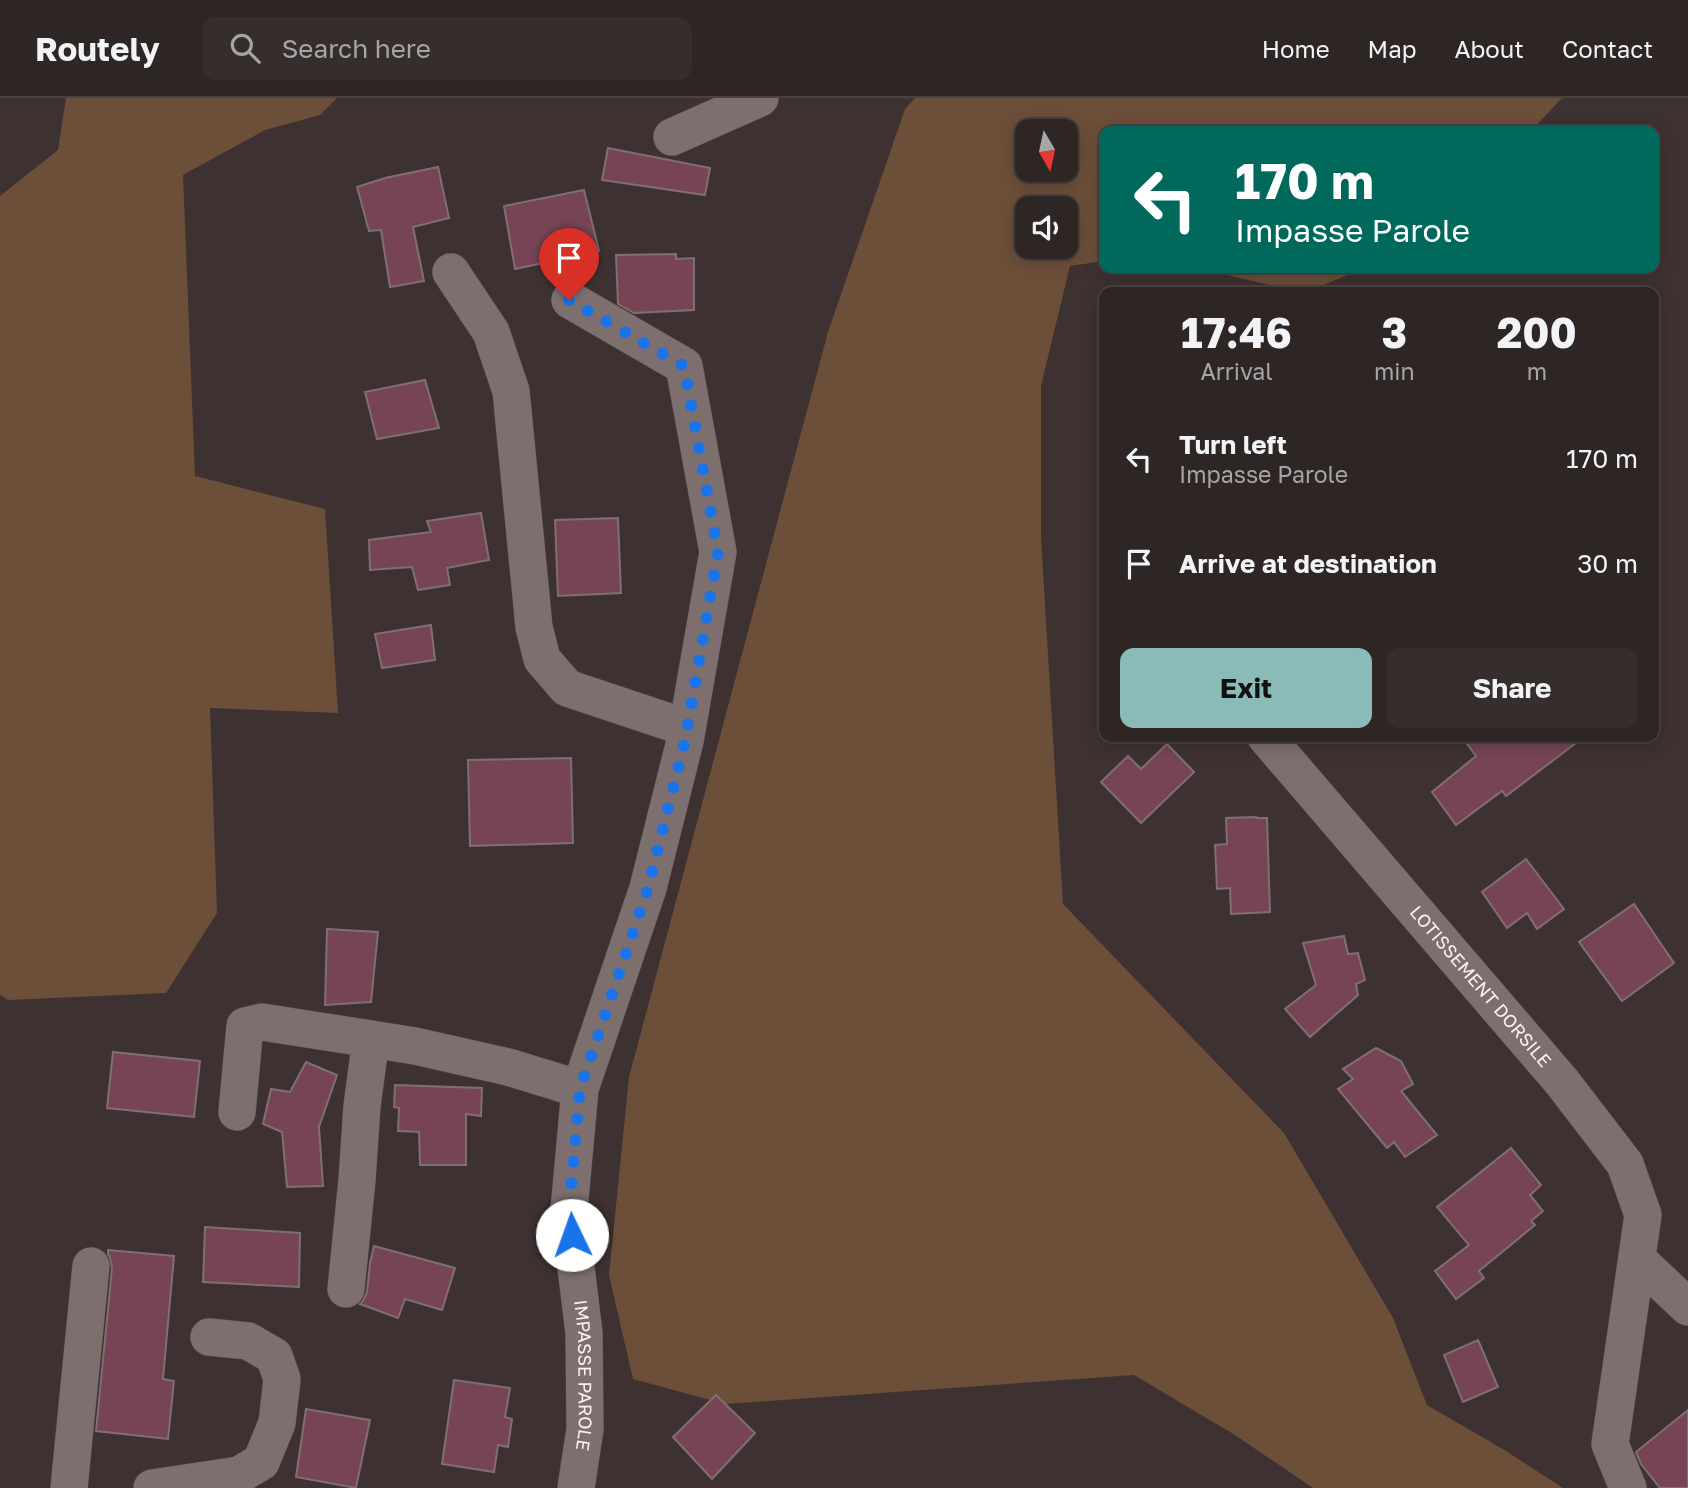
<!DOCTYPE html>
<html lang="en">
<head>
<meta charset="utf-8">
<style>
  :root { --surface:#2e2525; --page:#362d2d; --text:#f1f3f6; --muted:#a7a5a7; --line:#494242; --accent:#8bbbb9 }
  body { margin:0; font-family:"Golos Text",sans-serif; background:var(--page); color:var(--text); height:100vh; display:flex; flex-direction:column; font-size:26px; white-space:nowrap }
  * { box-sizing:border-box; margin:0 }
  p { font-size:23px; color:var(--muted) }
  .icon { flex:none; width:38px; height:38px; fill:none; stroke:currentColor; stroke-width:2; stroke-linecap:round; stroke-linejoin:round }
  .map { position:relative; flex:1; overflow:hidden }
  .side { position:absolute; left:1099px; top:189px; width:560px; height:455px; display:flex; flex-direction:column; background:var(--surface); border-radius:14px; box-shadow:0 4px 18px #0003,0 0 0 2px var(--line) }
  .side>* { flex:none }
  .guide { position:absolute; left:1099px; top:28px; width:560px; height:147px; border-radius:14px; box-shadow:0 4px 18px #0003,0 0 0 2px var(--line); background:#00695c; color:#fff; overflow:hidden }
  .needle { width:46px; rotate:171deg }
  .controls { position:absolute; left:1015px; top:21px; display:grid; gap:14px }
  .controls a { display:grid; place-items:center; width:63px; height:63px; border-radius:14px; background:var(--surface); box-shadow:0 4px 18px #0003,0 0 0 2px var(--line); font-size:35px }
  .pin { position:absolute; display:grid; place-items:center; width:60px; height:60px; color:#fff; margin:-72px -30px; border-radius:50% 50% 50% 0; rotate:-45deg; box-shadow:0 0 7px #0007 }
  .pin .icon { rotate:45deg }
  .me { position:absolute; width:77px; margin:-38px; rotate:357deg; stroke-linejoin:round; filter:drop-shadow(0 0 5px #0008) }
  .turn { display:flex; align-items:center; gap:24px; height:147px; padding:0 21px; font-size:32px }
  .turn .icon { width:91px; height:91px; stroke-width:2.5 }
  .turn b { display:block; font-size:49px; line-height:60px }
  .eta { display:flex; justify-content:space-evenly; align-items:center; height:119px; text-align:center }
  .eta b { font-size:42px; font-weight:700; line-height:49px }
  .button { display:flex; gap:14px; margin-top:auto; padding:14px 21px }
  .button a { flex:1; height:80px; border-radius:14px; background:var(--accent); color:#111; font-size:28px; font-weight:700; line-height:80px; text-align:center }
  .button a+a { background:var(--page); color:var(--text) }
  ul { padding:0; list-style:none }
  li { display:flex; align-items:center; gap:21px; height:105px; padding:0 21px }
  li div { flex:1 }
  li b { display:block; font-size:26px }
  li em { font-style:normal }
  header { display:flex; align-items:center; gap:42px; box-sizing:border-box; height:98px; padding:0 35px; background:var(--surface); border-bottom:2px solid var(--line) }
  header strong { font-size:33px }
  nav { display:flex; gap:38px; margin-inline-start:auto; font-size:24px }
  .search { width:490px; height:63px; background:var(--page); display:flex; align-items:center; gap:18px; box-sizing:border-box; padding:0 24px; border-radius:14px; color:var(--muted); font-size:26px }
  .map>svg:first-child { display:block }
</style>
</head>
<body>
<header>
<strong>Routely</strong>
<div class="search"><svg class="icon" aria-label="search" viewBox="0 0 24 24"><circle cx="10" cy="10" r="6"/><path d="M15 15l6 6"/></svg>Search here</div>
<nav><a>Home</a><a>Map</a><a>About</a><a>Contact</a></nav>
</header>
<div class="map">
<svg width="1688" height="1390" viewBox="0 0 1688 1390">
  <rect width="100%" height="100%" fill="#3e3131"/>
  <g fill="#6c4f39" fill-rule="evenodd">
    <path d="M 66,0 L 337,0 L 320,17 L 265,32 L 183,77 L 195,378 L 325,411 L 338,615 L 210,610 L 217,815 L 166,895 L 8,902 L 0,897 L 0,98 L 58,52 Z"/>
    <path d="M 915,0 L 1562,0 L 1531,33 L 1104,33 L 1104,163 L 1070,168 L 1041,288 L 1041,440 L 1063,806 L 1284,1035 L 1393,1220 L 1427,1307 L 1506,1353 L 1563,1390 L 1313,1390 L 1235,1337 L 1134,1277 L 725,1306 L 633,1281 L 609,1177 L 629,979 L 828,234 L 905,11 ZM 1027,33 L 1066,33 L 1066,72 L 1027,72 ZM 1027,110 L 1066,110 L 1066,149 L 1027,149 Z"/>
    <path d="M 1198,170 L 1365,170 L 1306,194 L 1299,194 Z"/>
  </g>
  <g fill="#774456" stroke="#7e6f74" stroke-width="2">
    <path d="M 608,50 L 710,70 L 705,97 L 602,82 Z"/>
    <path d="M 438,69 L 449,120 L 413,129 L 424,183 L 390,189 L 381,132 L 369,133 L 357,89 L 385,80 Z"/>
    <path d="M 584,92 L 599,153 L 515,171 L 504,108 Z"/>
    <path d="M 676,156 L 676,161 L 694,160 L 694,212 L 634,215 L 618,206 L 616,157 Z"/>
    <path d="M 425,282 L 439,330 L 377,341 L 365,294 Z"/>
    <path d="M 481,415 L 489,462 L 447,470 L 450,487 L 418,492 L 412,469 L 370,472 L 369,442 L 431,434 L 427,423 Z"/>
    <path d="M 618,420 L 621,495 L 558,498 L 555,422 Z"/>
    <path d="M 431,527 L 435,562 L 382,570 L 375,536 Z"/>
    <path d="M 1462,639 L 1584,639 L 1506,698 L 1502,693 L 1456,727 L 1432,694 L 1476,658 Z"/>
    <path d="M 1167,646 L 1194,674 L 1141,725 L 1101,684 L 1128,658 L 1141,671 Z"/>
    <path d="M 571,660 L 573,745 L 470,748 L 468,662 Z"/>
    <path d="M 1256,719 L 1257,720 L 1267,720 L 1270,814 L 1231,816 L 1230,790 L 1217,791 L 1215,747 L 1227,746 L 1226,720 Z"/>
    <path d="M 1526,761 L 1564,811 L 1537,831 L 1527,815 L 1507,830 L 1482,794 Z"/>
    <path d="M 1634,806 L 1674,865 L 1622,903 L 1579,844 Z"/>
    <path d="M 327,831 L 378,834 L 371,904 L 325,907 Z"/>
    <path d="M 1344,838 L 1348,856 L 1358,855 L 1365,882 L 1356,886 L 1358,897 L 1310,939 L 1285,911 L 1316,887 L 1303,845 Z"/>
    <path d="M 1376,950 L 1401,963 L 1413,986 L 1401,993 L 1437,1037 L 1405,1059 L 1394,1044 L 1387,1050 L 1338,991 L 1353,981 L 1343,971 Z"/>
    <path d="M 113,954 L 200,963 L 194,1019 L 107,1010 Z"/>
    <path d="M 306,964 L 337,977 L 319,1029 L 323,1088 L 287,1089 L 282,1034 L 263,1026 L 271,991 L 290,994 Z"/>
    <path d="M 395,987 L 482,990 L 481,1018 L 466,1016 L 466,1067 L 420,1067 L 419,1034 L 398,1033 L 399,1010 L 394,1009 Z"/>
    <path d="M 1511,1050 L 1541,1087 L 1530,1097 L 1543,1113 L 1531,1123 L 1535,1127 L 1479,1173 L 1484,1180 L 1456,1201 L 1435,1173 L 1469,1147 L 1437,1109 Z"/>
    <path d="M 205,1129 L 300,1135 L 299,1189 L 203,1184 Z"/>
    <path d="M 374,1148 L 455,1170 L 442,1212 L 405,1201 L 398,1220 L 360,1206 L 363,1203 L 367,1194 L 370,1165 Z"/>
    <path d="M 108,1152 L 174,1158 L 163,1281 L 174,1283 L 168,1341 L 96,1333 L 112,1170 L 110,1160 L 108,1156 Z"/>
    <path d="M 1478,1242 L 1498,1289 L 1463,1304 L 1444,1257 Z"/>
    <path d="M 454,1282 L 510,1290 L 505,1319 L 512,1321 L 508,1349 L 498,1347 L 494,1374 L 442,1366 Z"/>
    <path d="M 716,1297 L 755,1335 L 712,1381 L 673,1339 Z"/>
    <path d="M 306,1311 L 370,1322 L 356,1390 L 296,1379 Z"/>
    <path d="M 1688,1312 L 1688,1390 L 1660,1390 L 1641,1366 L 1636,1354 Z"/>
  </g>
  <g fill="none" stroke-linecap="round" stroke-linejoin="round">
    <g stroke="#574d4d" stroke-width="38">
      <g id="minor">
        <path d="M 672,39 L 760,0"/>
        <path d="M 451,174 L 491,234 L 511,293 L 534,529 L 542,561 L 567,590 L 687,630"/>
        <path id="s1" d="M 570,202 L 684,268 L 718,454 L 685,643 L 648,790 L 580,991 L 569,1112 L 584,1235 L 585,1331 L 576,1390"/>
        <path id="s2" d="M 1266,639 L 1562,984 L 1625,1066 L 1643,1117 L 1610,1346 L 1628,1390"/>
        <path d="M 237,1014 L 245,928 L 262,924 L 371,941"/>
        <path d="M 1637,1161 L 1688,1209"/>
        <path d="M 346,1191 L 357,1082 L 362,1008 L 371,941 L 415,948 L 508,969 L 580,991"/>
        <path d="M 69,1390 L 91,1168"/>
        <path d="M 152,1390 L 239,1377 L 261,1364 L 277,1325 L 282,1281 L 274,1258 L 248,1243 L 209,1239"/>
      </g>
    </g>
    <use href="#minor" stroke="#7e6f6f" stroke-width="37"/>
  </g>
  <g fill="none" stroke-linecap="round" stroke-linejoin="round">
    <path stroke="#1a73e8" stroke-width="12" stroke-dasharray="0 21.6" d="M 569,202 L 684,268 L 718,454 L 685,643 L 648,790 L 580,991 L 569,1112 L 572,1137"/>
  </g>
  <g text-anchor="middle" stroke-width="7" stroke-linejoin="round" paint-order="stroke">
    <g font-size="18" fill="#faf1f1" stroke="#3e3131">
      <text dy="6" stroke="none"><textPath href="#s2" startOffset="329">LOTISSEMENT DORSILE</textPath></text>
      <text dy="6" stroke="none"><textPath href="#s1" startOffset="1164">IMPASSE PAROLE</textPath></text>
    </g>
  </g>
</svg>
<div class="controls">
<a><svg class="needle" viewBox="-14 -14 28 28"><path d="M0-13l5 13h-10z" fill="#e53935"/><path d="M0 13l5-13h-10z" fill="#a7a5a7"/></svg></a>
<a><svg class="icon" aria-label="sound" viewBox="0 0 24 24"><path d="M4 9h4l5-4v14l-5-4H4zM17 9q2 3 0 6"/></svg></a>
</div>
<div class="pin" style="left:569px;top:202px;background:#d93025"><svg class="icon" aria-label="arrive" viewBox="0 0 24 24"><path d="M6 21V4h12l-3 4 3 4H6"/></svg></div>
<svg class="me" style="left:572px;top:1137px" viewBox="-20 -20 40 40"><circle r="19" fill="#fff"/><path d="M0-13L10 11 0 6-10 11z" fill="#1a73e8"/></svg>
<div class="guide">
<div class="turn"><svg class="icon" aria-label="left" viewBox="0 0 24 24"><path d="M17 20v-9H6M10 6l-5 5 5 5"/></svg><div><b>170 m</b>Impasse Parole</div></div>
</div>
<section class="side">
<div class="eta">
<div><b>17:46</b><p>Arrival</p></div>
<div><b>3</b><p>min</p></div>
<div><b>200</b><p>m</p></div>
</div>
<ul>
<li><svg class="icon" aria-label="left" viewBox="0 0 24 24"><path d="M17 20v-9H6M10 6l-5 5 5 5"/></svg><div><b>Turn left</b><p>Impasse Parole</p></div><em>170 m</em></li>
<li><svg class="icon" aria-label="arrive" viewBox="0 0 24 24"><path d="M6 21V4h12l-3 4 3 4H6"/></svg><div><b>Arrive at destination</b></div><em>30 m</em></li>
</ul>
<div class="button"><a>Exit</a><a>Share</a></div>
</section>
</div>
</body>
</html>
